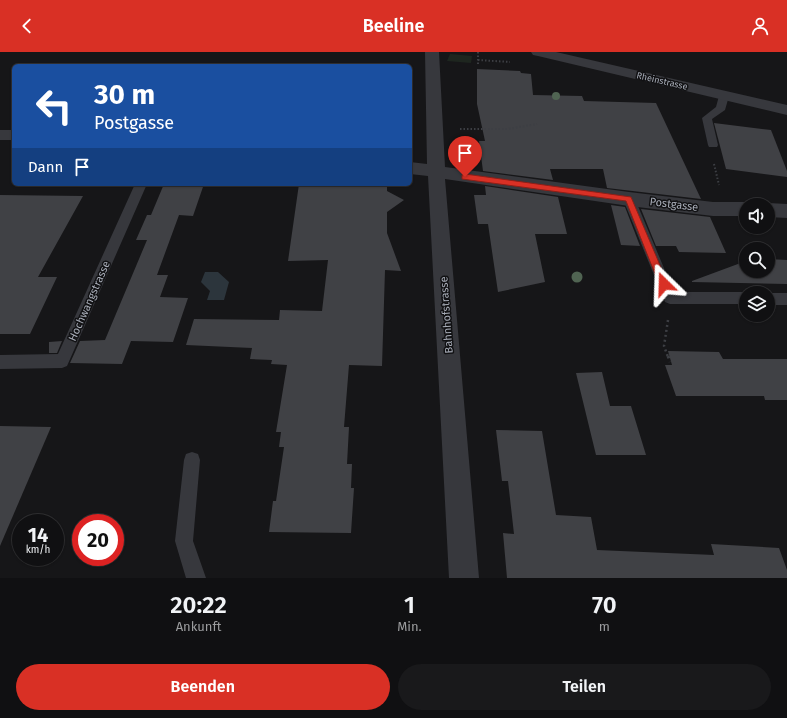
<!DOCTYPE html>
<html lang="de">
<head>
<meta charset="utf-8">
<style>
  :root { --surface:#101012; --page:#19191b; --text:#f1f3f6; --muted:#9c9d9f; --line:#303032; --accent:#d93025 }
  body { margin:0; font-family:"Fira Sans",sans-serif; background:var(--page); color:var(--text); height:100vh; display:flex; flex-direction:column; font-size:15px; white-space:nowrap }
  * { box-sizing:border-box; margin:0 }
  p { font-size:13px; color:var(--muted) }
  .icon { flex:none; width:22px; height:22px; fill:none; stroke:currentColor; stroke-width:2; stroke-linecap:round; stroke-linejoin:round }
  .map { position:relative; height:526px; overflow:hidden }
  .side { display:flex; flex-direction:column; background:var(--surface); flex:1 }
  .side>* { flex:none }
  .guide { position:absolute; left:12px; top:12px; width:400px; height:122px; border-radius:6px; box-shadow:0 1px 3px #0004,0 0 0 1px var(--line); background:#1a4fa0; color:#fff; overflow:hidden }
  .tools { position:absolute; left:739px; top:146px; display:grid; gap:8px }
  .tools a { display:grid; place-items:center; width:36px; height:36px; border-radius:50%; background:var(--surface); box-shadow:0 1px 3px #0004,0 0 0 1px var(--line); font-size:20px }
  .speed { position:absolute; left:12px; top:462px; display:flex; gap:8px; font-size:20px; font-weight:700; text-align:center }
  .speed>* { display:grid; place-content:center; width:52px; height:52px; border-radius:50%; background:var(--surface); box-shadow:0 1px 3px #0004,0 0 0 1px var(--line); line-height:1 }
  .speed small { font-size:10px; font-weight:400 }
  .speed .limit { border:6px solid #d22; background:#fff; color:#111 }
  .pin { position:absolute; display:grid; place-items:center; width:34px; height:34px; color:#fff; margin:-41px -17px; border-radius:50% 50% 50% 0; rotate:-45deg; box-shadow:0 0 4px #0007 }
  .pin .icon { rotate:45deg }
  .me { position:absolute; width:44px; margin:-22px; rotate:338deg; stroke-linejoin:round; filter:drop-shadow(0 0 3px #0008) }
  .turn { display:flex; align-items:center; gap:14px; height:84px; padding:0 16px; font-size:18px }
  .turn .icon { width:52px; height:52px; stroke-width:2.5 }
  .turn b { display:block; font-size:28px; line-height:34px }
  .then { display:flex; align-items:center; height:38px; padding:0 16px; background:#0003; gap:8px; font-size:15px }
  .eta { display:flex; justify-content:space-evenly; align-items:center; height:68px; text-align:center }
  .eta b { font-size:24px; font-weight:600; line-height:28px }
  .button { display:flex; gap:8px; margin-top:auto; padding:8px 16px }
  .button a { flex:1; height:46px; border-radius:24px; background:var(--accent); color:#fff; font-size:16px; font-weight:600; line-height:46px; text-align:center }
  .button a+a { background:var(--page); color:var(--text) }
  header { display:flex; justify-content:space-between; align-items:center; height:52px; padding:0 16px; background:var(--accent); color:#fff; font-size:18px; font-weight:600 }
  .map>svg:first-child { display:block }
</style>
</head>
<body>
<header><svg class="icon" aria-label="back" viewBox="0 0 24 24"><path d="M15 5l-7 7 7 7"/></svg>Beeline<svg class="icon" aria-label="person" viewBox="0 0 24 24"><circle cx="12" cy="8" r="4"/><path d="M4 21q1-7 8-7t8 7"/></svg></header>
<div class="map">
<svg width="787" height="526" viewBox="0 0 787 526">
  <rect width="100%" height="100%" fill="#161618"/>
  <path fill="#1e261f" d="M 450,2 L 472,4 L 471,11 L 447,9 Z"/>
  <path fill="#2c353c" d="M 205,220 L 218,220 L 229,230 L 224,248 L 207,248 L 210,239 L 201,230 Z"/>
  <g fill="#404145">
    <path d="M 477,17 L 520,19 L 521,21 L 531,22 L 533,43 L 582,44 L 584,49 L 656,51 L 701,147 L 607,136 L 603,117 L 550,117 L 553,128 L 483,119 L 479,89 L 485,89 L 477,52 Z"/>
    <path d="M 714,71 L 771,78 L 787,119 L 787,125 L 726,117 Z"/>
    <path d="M 164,132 L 204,132 L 193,164 L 179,163 L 157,223 L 168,223 L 160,245 L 188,246 L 173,290 L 131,289 L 122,312 L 70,311 L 80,289 L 105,288 L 147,188 L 136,188 L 147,163 L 151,163 Z"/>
    <path d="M 299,132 L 387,132 L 387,139 L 404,148 L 387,160 L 387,181 L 401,219 L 385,218 L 382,314 L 349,313 L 344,375 L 349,375 L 347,412 L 352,412 L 351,436 L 354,436 L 351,481 L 269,480 L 273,449 L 276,449 L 284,395 L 279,395 L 281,380 L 276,380 L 287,313 L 271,312 L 272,308 L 250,307 L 252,296 L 186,293 L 194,267 L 279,268 L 280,258 L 322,259 L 328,208 L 288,209 Z"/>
    <path d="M 485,134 L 558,145 L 567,182 L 535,182 L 545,230 L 498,240 L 488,172 L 478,172 L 474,143 L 486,143 Z"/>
    <path d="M 0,143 L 83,144 L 38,225 L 57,225 L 30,282 L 0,282 Z"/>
    <path d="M 611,153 L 625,155 L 640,194 L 621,193 Z"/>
    <path d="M 641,157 L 710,165 L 726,201 L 679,200 L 676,194 L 656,194 Z"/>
    <path d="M 768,207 L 787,208 L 787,232 L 692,230 L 692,229 L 746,209 L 746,219 L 768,219 Z"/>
    <path d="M 62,289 L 57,301 L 49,301 L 49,290 Z"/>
    <path d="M 668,299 L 719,300 L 723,307 L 787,307 L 787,348 L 765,348 L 764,344 L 676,344 L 665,313 L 672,313 Z"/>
    <path d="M 602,320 L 610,354 L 631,354 L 646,403 L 596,403 L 576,321 Z"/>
    <path d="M 0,374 L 51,375 L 0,494 Z"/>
    <path d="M 496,378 L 542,379 L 556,463 L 591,465 L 597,498 L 714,503 L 711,492 L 779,496 L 787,518 L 787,526 L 507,526 L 503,481 L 514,482 L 508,429 L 502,429 Z"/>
  </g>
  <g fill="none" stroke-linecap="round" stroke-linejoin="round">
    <g stroke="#3d3f44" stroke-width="2" stroke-dasharray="1.5 2" stroke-linecap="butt">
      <path d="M 478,0 L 478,14"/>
      <path d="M 478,8 L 510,10"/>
      <path d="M 460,77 L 508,77 L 537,72"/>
      <path d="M 714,112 L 719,133"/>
    </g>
    <path stroke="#3d3f44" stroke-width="2.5" stroke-dasharray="2 3" stroke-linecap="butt" d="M 668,268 L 664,294 L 668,305"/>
    <path stroke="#3d3f44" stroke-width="3" stroke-dasharray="2.5 3.5" stroke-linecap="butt" d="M 668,304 L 670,310"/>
    <g fill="#37383d" fill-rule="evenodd">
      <path d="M 724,41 L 729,44 L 725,58 L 712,67 L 718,93 L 717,95 L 709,95 L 708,93 L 702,66 L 716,55 L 719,44 Z"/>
      <path d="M 135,132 L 147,132 L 67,314 L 62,316 L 0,317 L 0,303 L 58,302 Z"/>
      <path d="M 629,143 L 633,144 L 635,147 L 674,240 L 746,240 L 748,241 L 746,241 L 746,252 L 670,252 L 665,250 L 623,147 L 625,144 Z"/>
      <rect x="768" y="241" width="19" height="12"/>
      <path d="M 192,400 L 198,402 L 200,408 L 193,489 L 206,526 L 186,526 L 175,489 L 184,408 L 186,402 Z"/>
    </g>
    <g fill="#37383d" fill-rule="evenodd">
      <path d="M 425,0 L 439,0 L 445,115 L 629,140 L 713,150 L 746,150 L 753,153 L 746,153 L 746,164 L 713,164 L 629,154 L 445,127 L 479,526 L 449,526 L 428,124 L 410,122 L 410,110 L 427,112 Z"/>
      <rect x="0" y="78" width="14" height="10"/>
      <path d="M 768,151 L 787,152 L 787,166 L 768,165 L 768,153 L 762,153 Z"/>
    </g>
    <path fill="#37383d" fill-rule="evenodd" d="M 531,0 L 556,0 L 787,53 L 787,63 L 538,4 L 533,3 Z"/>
  </g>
  <g fill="#506452">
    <circle cx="556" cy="44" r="4"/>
    <circle cx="577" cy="225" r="5.5"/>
  </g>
  <path fill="#d93025" stroke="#8d1f18" d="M 465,122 L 631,145 L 668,232 L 667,234 L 661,234 L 659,232 L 626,149 L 462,127 L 462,123 Z"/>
  <g text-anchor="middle" stroke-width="3" stroke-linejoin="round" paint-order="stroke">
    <g font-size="9" fill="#a8adb8" stroke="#111113">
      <text transform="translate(662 29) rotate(13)" y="3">Rheinstrasse</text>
    </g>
    <g font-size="11" fill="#a8adb8" stroke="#111113">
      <text transform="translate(674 152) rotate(7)" y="4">Postgasse</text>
      <text transform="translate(89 249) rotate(-66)" y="4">Hochwangstrasse</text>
      <text transform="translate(446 263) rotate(-94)" y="4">Bahnhofstrasse</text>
    </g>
  </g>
</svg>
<div class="tools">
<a><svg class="icon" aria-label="sound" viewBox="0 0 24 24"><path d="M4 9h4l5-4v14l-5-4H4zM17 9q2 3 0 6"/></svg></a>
<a><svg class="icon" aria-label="search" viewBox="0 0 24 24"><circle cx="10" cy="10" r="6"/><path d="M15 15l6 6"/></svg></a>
<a><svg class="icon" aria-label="layers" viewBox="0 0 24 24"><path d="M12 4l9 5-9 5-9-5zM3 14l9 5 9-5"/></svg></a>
</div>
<div class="speed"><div>14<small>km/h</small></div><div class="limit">20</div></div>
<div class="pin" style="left:465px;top:125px;background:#d93025"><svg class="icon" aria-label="arrive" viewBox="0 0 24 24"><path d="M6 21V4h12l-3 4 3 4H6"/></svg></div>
<svg class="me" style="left:664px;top:232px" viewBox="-20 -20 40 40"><path d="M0-17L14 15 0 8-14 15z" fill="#d93025" stroke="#fff" stroke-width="4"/></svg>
<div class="guide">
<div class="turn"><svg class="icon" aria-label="left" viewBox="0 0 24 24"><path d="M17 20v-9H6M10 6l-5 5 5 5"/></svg><div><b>30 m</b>Postgasse</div></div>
<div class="then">Dann<svg class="icon" aria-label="arrive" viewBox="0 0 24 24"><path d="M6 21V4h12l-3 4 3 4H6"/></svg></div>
</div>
</div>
<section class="side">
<div class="eta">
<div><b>20:22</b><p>Ankunft</p></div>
<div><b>1</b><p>Min.</p></div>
<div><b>70</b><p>m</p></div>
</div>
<div class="button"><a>Beenden</a><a>Teilen</a></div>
</section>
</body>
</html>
